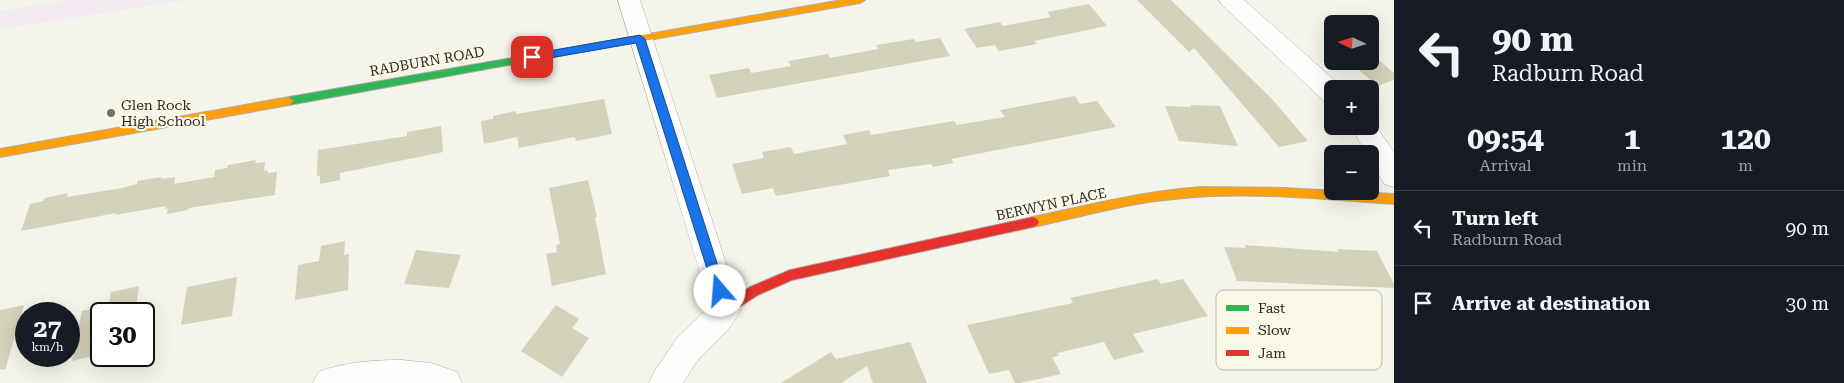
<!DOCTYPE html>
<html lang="en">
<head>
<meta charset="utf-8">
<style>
  :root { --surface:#171b24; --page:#242831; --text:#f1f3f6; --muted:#9ea1a6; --line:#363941 }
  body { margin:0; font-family:"Roboto Serif",serif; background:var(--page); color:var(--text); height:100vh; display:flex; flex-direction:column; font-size:19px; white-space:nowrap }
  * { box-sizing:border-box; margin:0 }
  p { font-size:16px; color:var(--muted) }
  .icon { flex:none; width:28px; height:28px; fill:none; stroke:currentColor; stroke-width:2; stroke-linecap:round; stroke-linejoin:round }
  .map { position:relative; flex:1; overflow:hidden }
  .panel { display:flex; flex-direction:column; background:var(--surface); width:450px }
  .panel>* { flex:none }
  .hud { background:#171b24; color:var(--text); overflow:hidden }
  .needle { width:32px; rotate:274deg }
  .buttons { position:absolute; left:1324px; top:15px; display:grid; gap:10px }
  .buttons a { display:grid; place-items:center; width:55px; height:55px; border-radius:8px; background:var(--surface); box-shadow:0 5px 20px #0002; font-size:25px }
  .speed { position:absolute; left:15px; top:302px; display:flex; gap:10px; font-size:25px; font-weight:700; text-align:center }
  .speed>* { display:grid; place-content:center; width:65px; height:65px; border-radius:50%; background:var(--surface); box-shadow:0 5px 20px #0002; line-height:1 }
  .speed small { font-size:12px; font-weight:400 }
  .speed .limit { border:2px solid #111; border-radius:8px; background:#fff; color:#111 }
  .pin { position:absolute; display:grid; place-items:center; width:42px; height:42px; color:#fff; margin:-21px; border-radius:10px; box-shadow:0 2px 8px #0006 }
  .me { position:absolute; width:55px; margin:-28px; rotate:342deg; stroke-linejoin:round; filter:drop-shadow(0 0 4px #0008) }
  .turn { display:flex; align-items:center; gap:18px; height:105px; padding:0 15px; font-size:22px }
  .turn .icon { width:65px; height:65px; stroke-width:2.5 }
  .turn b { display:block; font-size:35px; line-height:42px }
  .eta { display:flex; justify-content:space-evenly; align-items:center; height:85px; text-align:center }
  .eta b { font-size:30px; font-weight:700; line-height:35px }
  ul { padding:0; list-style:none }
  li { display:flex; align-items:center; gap:15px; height:75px; padding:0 15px; border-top:1px solid var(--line) }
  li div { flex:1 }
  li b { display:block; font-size:19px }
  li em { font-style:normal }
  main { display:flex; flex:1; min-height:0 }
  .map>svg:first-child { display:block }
</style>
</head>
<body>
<main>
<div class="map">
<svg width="1394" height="383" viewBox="0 0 1394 383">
  <rect width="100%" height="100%" fill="#f5f4ea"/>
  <path fill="#f3eaf2" d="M 70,0 L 186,0 L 0,29 L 0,11 Z"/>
  <g fill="#d4d2ba">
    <path d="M 1137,0 L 1171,0 L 1271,98 L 1308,141 L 1279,147 L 1194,48 L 1189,52 Z"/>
    <path d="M 1089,4 L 1107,26 L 1034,41 L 1037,44 L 999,51 L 995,45 L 977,48 L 964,29 L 1000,22 L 1003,26 L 1051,17 L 1047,12 Z"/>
    <path d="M 940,38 L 950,56 L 717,98 L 709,75 L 749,68 L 751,73 L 791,66 L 788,61 L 828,54 L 830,58 L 878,49 L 876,45 L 914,39 L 916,42 Z"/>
    <path d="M 1349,61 L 1380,61 L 1394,73 L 1394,80 L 1377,86 Z"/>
    <path d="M 1075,96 L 1080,104 L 1097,101 L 1116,127 L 951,159 L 954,163 L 933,167 L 931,164 L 888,170 L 890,176 L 776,196 L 773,188 L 742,194 L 732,164 L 764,158 L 762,152 L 791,147 L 794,154 L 847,144 L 843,135 L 869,130 L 871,135 L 954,121 L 957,125 L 1005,117 L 1000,110 Z"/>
    <path d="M 604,99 L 612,134 L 576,141 L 575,137 L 519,148 L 517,137 L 484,144 L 481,121 L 493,119 L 493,116 L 516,111 L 516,114 Z"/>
    <path d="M 1190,105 L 1220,106 L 1238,146 L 1179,141 L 1165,106 L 1191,107 Z"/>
    <path d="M 441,126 L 443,152 L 340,173 L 340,180 L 320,184 L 320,176 L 317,176 L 318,150 L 407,136 L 407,132 Z"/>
    <path d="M 256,160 L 255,163 L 265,162 L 264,171 L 268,170 L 267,173 L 277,172 L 275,195 L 189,208 L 188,210 L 167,214 L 168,208 L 165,209 L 166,206 L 115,215 L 116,213 L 21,231 L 30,204 L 43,201 L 45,198 L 68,193 L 67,197 L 122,188 L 137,184 L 137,181 L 162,177 L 161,179 L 175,177 L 174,184 L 214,177 L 215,170 L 227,168 L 228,165 Z"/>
    <path d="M 588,180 L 597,217 L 595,217 L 606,274 L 552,286 L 546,254 L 557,252 L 556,245 L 560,244 L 549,188 Z"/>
    <path d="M 345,241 L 344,255 L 349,254 L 348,290 L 295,300 L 298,265 L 319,261 L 321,246 Z"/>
    <path d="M 1245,245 L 1339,252 L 1337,249 L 1377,251 L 1394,284 L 1394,288 L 1237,281 L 1224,247 L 1246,248 Z"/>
    <path d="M 416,250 L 461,255 L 449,288 L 404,284 Z"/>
    <path d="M 237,277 L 232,316 L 181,325 L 187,287 Z"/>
    <path d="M 1158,279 L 1161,284 L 1183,279 L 1208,316 L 1133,334 L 1144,352 L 1114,360 L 1104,342 L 1057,353 L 1059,356 L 1052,357 L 1061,374 L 1020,383 L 1015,383 L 1009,370 L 989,374 L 967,325 L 1073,303 L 1070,298 Z"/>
    <path d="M 139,286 L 135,314 L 107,314 L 111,292 Z"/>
    <path d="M 24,305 L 5,370 L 0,369 L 0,310 Z"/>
    <path d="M 556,305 L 579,319 L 572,328 L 589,338 L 562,377 L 521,351 Z"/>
    <path d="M 101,307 L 101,339 L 98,355 L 72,361 L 82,311 Z"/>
    <path d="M 910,342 L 927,383 L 873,383 L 867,366 L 841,383 L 781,383 L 831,352 L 836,359 Z"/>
  </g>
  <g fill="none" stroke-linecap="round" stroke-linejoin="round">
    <g stroke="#aeada5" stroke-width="1">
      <g id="street">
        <path d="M 618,0 L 640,0 L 741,309 C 732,329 716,341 701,357 C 694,364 689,374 683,383 L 649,383 L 654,372 L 677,338 L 710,306 Z"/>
        <path d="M 1219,0 L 1244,0 L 1341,86 L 1342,89 L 1332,89 L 1332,102 L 1323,100 L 1222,5 Z"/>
        <path d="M 1370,118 L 1394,152 L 1394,187 L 1384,184 L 1370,158 L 1370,154 L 1367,154 L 1350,126 L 1370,126 Z"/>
        <path d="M 402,360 L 431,363 L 457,372 L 462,383 L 313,383 L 318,372 C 344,362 374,360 402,360 Z"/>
      </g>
    </g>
    <g stroke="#aeada5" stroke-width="2">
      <path id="fast" d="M 643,35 L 648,38 L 646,40 L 289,105 L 284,101 L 289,97 Z"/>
    </g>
    <g stroke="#aeada5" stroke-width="2">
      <g id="slow">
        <path d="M 842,0 L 865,0 L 860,3 L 643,41 L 638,38 L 643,35 Z"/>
        <path d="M 289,97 L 294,101 L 289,105 L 0,157 L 0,149 Z"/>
        <path d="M 1201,187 L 1284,188 L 1394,194 L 1394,204 C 1321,199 1247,191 1174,199 C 1127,203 1080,217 1033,227 L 1029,225 L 1027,222 L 1029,219 L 1033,217 C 1089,205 1144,191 1201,187 Z"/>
      </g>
    </g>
    <g stroke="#aeada5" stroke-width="2">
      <path id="jam" d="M 1033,217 L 1037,219 L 1039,222 L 1037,225 L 1033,227 L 792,280 L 758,295 L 730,313 L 726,315 L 722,313 L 720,309 L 722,305 L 750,287 L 790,270 Z"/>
    </g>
    <use href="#street" fill="#fefdfc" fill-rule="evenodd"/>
    <use href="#fast" fill="#30b455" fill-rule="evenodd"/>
    <use href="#slow" fill="#ff9f0a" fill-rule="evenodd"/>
    <use href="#jam" fill="#e5322d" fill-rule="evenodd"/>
  </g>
  <path fill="#1a73e8" stroke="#114b97" d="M 640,35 L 645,39 L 726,291 L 725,295 L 720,297 L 716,295 L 714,291 L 636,43 L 532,61 L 527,57 L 532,54 Z"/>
  <circle fill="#727169" stroke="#f9f8e6" stroke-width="2" cx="111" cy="113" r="5"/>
  <g text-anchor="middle" stroke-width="4.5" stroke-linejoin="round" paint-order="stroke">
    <g font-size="14" fill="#2b2b24" stroke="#f9f8e6">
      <text transform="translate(427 61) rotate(-10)" y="5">RADBURN ROAD</text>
      <text transform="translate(1051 204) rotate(-12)" y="5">BERWYN PLACE</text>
    </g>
    <g font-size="14" fill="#2b2b24" stroke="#f9f8e6" text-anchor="start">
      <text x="121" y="110">Glen Rock<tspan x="121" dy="16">High School</tspan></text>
    </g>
  </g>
  <rect x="1216" y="290" width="166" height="80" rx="8" fill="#f9f8e6" stroke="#bbbaac" stroke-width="1"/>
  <rect x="1226" y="305" width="23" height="6" fill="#30b455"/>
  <rect x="1226" y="327" width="23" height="7" fill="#ff9f0a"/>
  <rect x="1226" y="350" width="23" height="6" fill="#e5322d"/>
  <g font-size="14" fill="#2b2b24">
    <text x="1258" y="313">Fast</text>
    <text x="1258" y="335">Slow</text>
    <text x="1258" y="358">Jam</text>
  </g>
</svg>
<div class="buttons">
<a><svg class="needle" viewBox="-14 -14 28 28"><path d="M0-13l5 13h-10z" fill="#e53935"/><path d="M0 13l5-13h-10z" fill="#9ea1a6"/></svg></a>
<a>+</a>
<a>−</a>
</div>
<div class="speed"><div>27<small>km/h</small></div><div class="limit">30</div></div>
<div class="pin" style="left:532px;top:57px;background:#d93025"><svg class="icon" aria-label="arrive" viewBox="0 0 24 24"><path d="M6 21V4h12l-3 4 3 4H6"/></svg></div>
<svg class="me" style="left:720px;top:291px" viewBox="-20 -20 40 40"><circle r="19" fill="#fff"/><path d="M0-13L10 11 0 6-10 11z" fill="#1a73e8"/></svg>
</div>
<section class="panel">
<div class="hud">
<div class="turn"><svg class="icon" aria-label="left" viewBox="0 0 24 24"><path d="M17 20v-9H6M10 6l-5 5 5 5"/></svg><div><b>90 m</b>Radburn Road</div></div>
</div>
<div class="eta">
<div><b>09:54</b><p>Arrival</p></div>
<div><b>1</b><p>min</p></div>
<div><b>120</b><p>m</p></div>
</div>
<ul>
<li><svg class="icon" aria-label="left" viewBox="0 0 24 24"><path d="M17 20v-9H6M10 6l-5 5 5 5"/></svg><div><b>Turn left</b><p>Radburn Road</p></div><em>90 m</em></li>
<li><svg class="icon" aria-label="arrive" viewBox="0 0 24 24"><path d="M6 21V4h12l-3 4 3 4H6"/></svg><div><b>Arrive at destination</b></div><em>30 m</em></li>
</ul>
</section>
</main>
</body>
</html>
